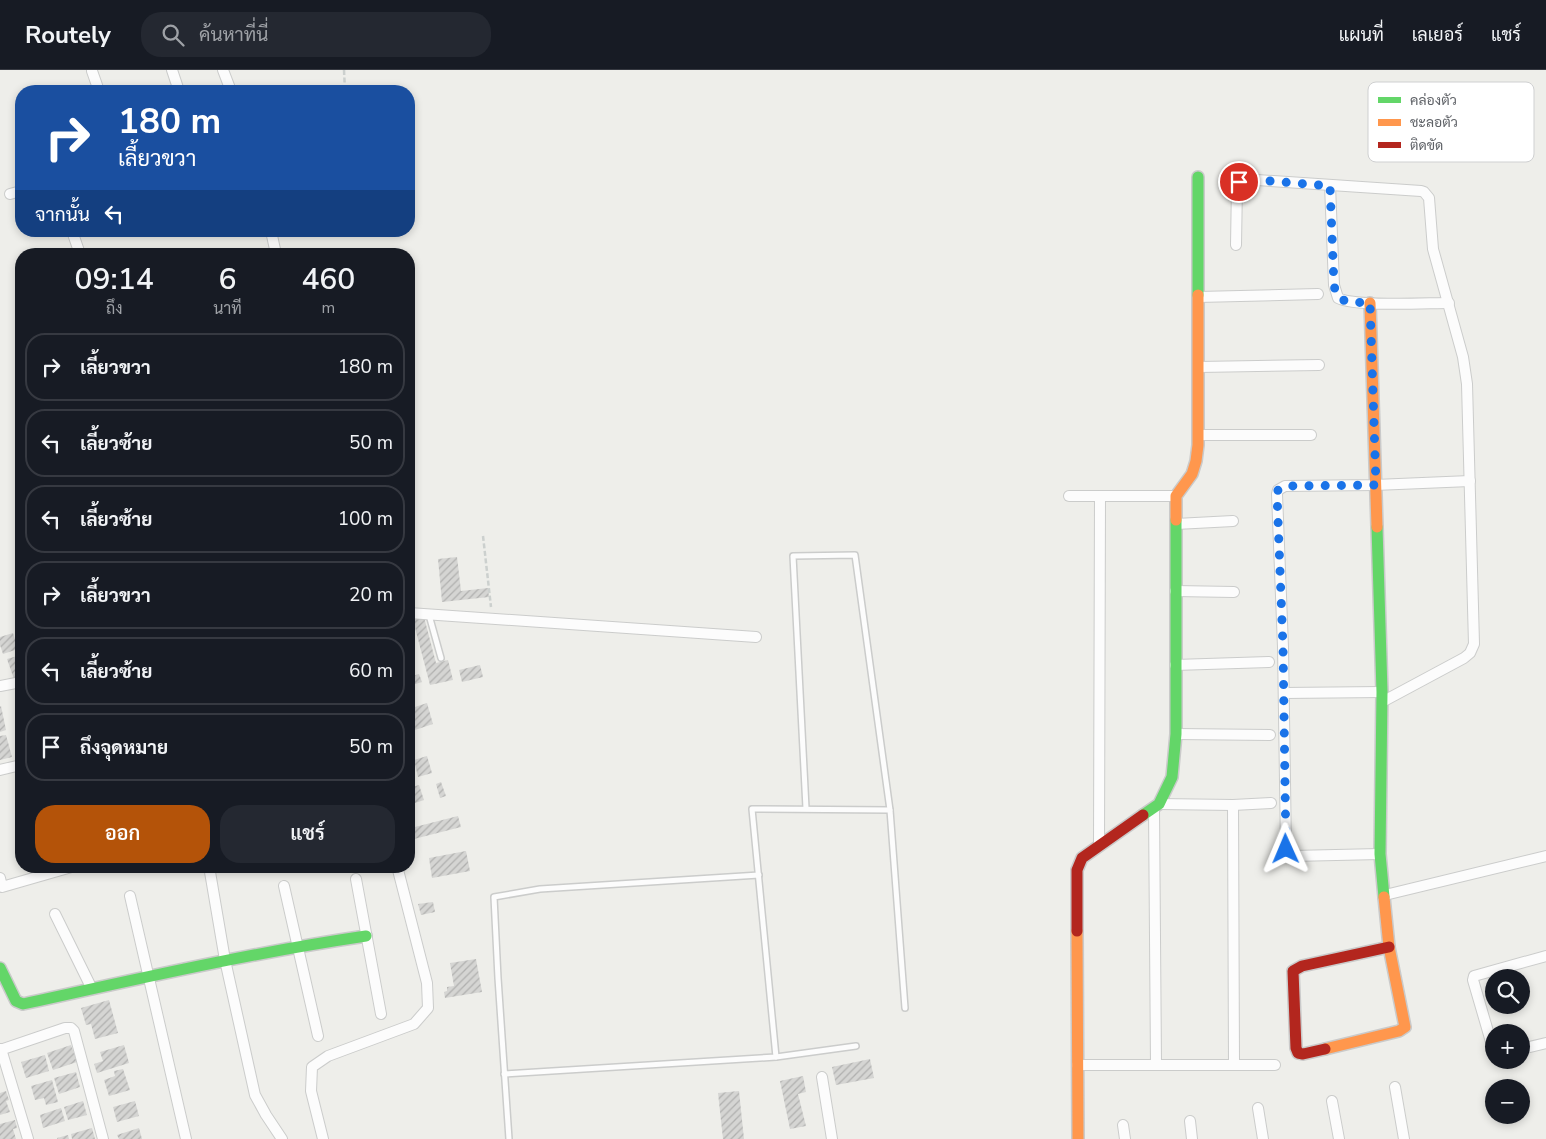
<!DOCTYPE html>
<html lang="th">
<head>
<meta charset="utf-8">
<style>
  :root { --surface:#171b24; --page:#242831; --text:#f1f3f6; --muted:#9ea1a6; --line:#363941; --accent:#b45309 }
  body { margin:0; font-family:"Nunito Sans",Sarabun,sans-serif; background:var(--page); color:var(--text); height:100vh; display:flex; flex-direction:column; font-size:19px; white-space:nowrap }
  * { box-sizing:border-box; margin:0 }
  p { font-size:16px; color:var(--muted) }
  .icon { flex:none; width:28px; height:28px; fill:none; stroke:currentColor; stroke-width:2; stroke-linecap:round; stroke-linejoin:round }
  .map { position:relative; flex:1; overflow:hidden }
  .side { position:absolute; left:15px; top:178px; width:400px; height:625px; display:flex; flex-direction:column; background:var(--surface); border-radius:20px; box-shadow:0 2px 8px #0003 }
  .side>* { flex:none }
  .guide { position:absolute; left:15px; top:15px; width:400px; height:152px; border-radius:20px; box-shadow:0 2px 8px #0003; background:#1a4fa0; color:#fff; overflow:hidden }
  .controls { position:absolute; left:1485px; top:899px; display:grid; gap:10px }
  .controls a { display:grid; place-items:center; width:45px; height:45px; border-radius:50%; background:var(--surface); box-shadow:0 2px 8px #0003; font-size:25px }
  .pin { position:absolute; display:grid; place-items:center; width:42px; height:42px; color:#fff; margin:-21px; border:2px solid #fff; border-radius:50%; box-shadow:0 1px 5px #0007 }
  .me { position:absolute; width:55px; margin:-28px; rotate:359deg; stroke-linejoin:round; filter:drop-shadow(0 0 4px #0008) }
  .turn { display:flex; align-items:center; gap:18px; height:105px; padding:0 20px; font-size:22px }
  .turn .icon { width:65px; height:65px; stroke-width:2.5 }
  .turn b { display:block; font-size:35px; line-height:42px }
  .then { display:flex; align-items:center; height:48px; padding:0 20px; background:#0003; gap:10px; font-size:19px }
  .eta { display:flex; justify-content:space-evenly; align-items:center; height:85px; text-align:center }
  .eta b { font-size:30px; font-weight:600; line-height:35px }
  .cta { display:flex; gap:10px; margin-top:auto; padding:10px 20px }
  .cta a { flex:1; height:58px; border-radius:20px; background:var(--accent); color:#fff; font-size:20px; font-weight:600; line-height:58px; text-align:center }
  .cta a+a { background:var(--page); color:var(--text) }
  ul { padding:0; list-style:none }
  li { display:flex; align-items:center; gap:15px; height:68px; margin:0 10px 8px; padding:0 10px; border:2px solid var(--line); border-radius:20px }
  li div { flex:1 }
  li b { display:block; font-size:19px }
  li em { font-style:normal }
  header { display:flex; align-items:center; gap:30px; box-sizing:border-box; height:70px; padding:0 25px; background:var(--surface); border-bottom:1px solid var(--line) }
  header strong { font-size:24px }
  nav { display:flex; gap:28px; margin-inline-start:auto; font-size:18px }
  .search { width:350px; height:45px; background:var(--page); display:flex; align-items:center; gap:12px; box-sizing:border-box; padding:0 18px; border-radius:20px; color:var(--muted); font-size:19px }
  .map>svg:first-child { display:block }
</style>
</head>
<body>
<header>
<strong>Routely</strong>
<div class="search"><svg class="icon" aria-label="search" viewBox="0 0 24 24"><circle cx="10" cy="10" r="6"/><path d="M15 15l6 6"/></svg>ค้นหาที่นี่</div>
<nav><a>แผนที่</a><a>เลเยอร์</a><a>แชร์</a></nav>
</header>
<div class="map">
<svg width="1546" height="1069" viewBox="0 0 1546 1069">
  <defs>
    <pattern id="building-hatch" width="6" height="6" patternUnits="userSpaceOnUse" patternTransform="scale(1.25)"><rect width="6" height="6" fill="#d5d5d3"/><path d="M-1 1l2-2M0 6l6-6M5 7l2-2" fill="none" stroke="#b0b0af"/></pattern>
  </defs>
  <rect width="100%" height="100%" fill="#eeeeea"/>
  <g fill="url(#building-hatch)">
    <path d="M 457,487 L 461,521 L 488,518 L 489,527 L 442,532 L 438,489 Z"/>
    <path d="M 424,547 L 436,593 L 448,590 L 453,610 L 430,615 L 413,550 Z"/>
    <path d="M 13,563 L 18,579 L 3,584 L 0,575 L 0,567 Z"/>
    <path d="M 21,585 L 21,607 L 14,609 L 7,589 Z"/>
    <path d="M 480,595 L 483,607 L 462,612 L 459,600 Z"/>
    <path d="M 419,604 L 422,612 L 409,616 L 409,607 Z"/>
    <path d="M 427,633 L 433,654 L 409,662 L 409,639 Z"/>
    <path d="M 1,636 L 6,660 L 0,662 L 0,637 Z"/>
    <path d="M 6,665 L 12,687 L 0,690 L 0,666 Z"/>
    <path d="M 427,686 L 432,703 L 418,707 L 414,690 Z"/>
    <path d="M 441,712 L 446,726 L 440,728 L 436,714 Z"/>
    <path d="M 419,715 L 424,730 L 409,735 L 409,718 Z"/>
    <path d="M 458,746 L 461,757 L 414,769 L 411,758 Z"/>
    <path d="M 466,781 L 470,801 L 432,808 L 429,788 Z"/>
    <path d="M 433,832 L 435,842 L 421,845 L 418,834 Z"/>
    <path d="M 476,889 L 482,922 L 445,928 L 444,922 L 447,921 L 447,917 L 454,916 L 450,893 Z"/>
    <path d="M 109,930 L 118,963 L 95,969 L 91,954 L 86,955 L 81,938 Z"/>
    <path d="M 71,975 L 77,992 L 53,1000 L 47,983 Z"/>
    <path d="M 124,975 L 129,993 L 97,1003 L 94,994 L 103,991 L 100,982 Z"/>
    <path d="M 45,985 L 49,1001 L 26,1008 L 21,992 Z"/>
    <path d="M 870,989 L 874,1008 L 836,1015 L 832,997 Z"/>
    <path d="M 123,999 L 130,1020 L 109,1026 L 104,1010 L 115,1006 L 114,1001 Z"/>
    <path d="M 76,1002 L 80,1017 L 59,1024 L 54,1008 Z"/>
    <path d="M 803,1006 L 806,1022 L 798,1024 L 806,1056 L 790,1059 L 780,1011 Z"/>
    <path d="M 52,1010 L 58,1032 L 46,1035 L 44,1028 L 35,1030 L 31,1016 Z"/>
    <path d="M 6,1021 L 9,1030 L 6,1031 L 10,1042 L 0,1045 L 0,1023 Z"/>
    <path d="M 739,1021 L 744,1069 L 723,1069 L 718,1023 Z"/>
    <path d="M 83,1031 L 87,1045 L 68,1050 L 64,1037 Z"/>
    <path d="M 135,1031 L 139,1046 L 117,1052 L 113,1037 Z"/>
    <path d="M 61,1038 L 65,1051 L 43,1058 L 40,1045 Z"/>
    <path d="M 15,1050 L 17,1058 L 13,1059 L 16,1069 L 0,1069 L 0,1054 Z"/>
    <path d="M 92,1058 L 95,1069 L 72,1069 L 71,1064 Z"/>
    <path d="M 139,1058 L 142,1069 L 119,1069 L 117,1065 Z"/>
    <path d="M 68,1065 L 69,1069 L 57,1069 L 57,1068 Z"/>
  </g>
  <g fill="none" stroke-linecap="round" stroke-linejoin="round">
    <g stroke="#cbcccb" stroke-width="8">
      <g id="lane">
        <path d="M 429,545 L 441,588"/>
        <path d="M 806,738 L 793,486 L 855,485 L 890,740 L 905,938"/>
        <path d="M 776,987 L 752,739 L 890,740"/>
        <path d="M 504,1004 L 776,987 L 856,976"/>
        <path d="M 509,1069 L 498,908 L 494,827 L 540,819 L 759,805"/>
      </g>
    </g>
    <g stroke="#cbcccb" stroke-width="12">
      <g id="street">
        <path d="M 172,0 L 179,21"/>
        <path d="M 223,0 L 231,21"/>
        <path d="M 92,1 L 99,21"/>
        <path d="M 1330,115 L 1334,215 L 1338,228 C 1355,237 1426,233 1449,233"/>
        <path d="M 10,124 L 21,121"/>
        <path d="M 72,161 L 80,184"/>
        <path d="M 271,161 L 276,184"/>
        <path d="M 1236,175 L 1237,115 L 1242,109 L 1421,121 L 1424,122 L 1429,128 L 1433,179 L 1463,287 L 1467,314 L 1474,574 L 1470,583 L 1464,588 L 1382,632"/>
        <path d="M 1198,227 L 1318,224"/>
        <path d="M 1199,297 L 1319,295"/>
        <path d="M 1199,365 L 1311,365"/>
        <path d="M 1069,426 L 1176,426"/>
        <path d="M 1176,454 L 1233,451"/>
        <path d="M 1175,521 L 1234,522"/>
        <path d="M 409,543 L 756,567"/>
        <path d="M 1175,595 L 1269,592"/>
        <path d="M 0,616 L 21,612"/>
        <path d="M 1284,623 L 1382,622"/>
        <path d="M 1176,664 L 1270,665"/>
        <path d="M 0,700 L 21,695"/>
        <path d="M 1159,734 L 1233,735 L 1271,733"/>
        <path d="M 1233,735 L 1234,995"/>
        <path d="M 1154,738 L 1156,995"/>
        <path d="M 1099,775 L 1100,426"/>
        <path d="M 1380,784 L 1292,786 L 1286,779 L 1283,577 L 1277,424 L 1278,420 L 1285,416 L 1375,415 L 1470,411"/>
        <path d="M 211,796 L 210,802 L 225,890 L 255,1025 L 266,1045 L 282,1069"/>
        <path d="M 0,808 L 2,817 L 75,796"/>
        <path d="M 356,809 L 381,944"/>
        <path d="M 284,816 L 318,966"/>
        <path d="M 1385,825 L 1546,786"/>
        <path d="M 130,826 L 186,1069"/>
        <path d="M 55,844 L 92,919"/>
        <path d="M 1,979 L 28,1069"/>
        <path d="M 1521,979 L 1546,973"/>
        <path d="M 0,980 L 65,958 L 71,958 L 74,961 L 103,1069"/>
        <path d="M 1494,982 L 1473,910 L 1474,906 L 1546,886"/>
        <path d="M 1077,995 L 1275,995"/>
        <path d="M 822,1007 L 832,1069"/>
        <path d="M 1395,1017 L 1404,1069"/>
        <path d="M 1332,1031 L 1339,1069"/>
        <path d="M 1258,1038 L 1263,1069"/>
        <path d="M 1190,1051 L 1192,1069"/>
        <path d="M 1123,1055 L 1125,1069"/>
        <path d="M 323,1069 L 311,1021 L 312,997 L 328,986 L 414,954 L 428,938 L 427,913 L 397,796"/>
      </g>
    </g>
    <g stroke="#cacaca" stroke-width="14">
      <g id="fast">
        <path d="M 1198,107 L 1198,225"/>
        <path d="M 1377,457 L 1382,622 L 1380,784 L 1384,827"/>
        <path d="M 1143,745 L 1159,734 L 1172,707 L 1176,664 L 1176,450"/>
        <path d="M 0,898 L 16,931 L 23,934 C 137,909 250,883 366,866"/>
      </g>
    </g>
    <g stroke="#cacaca" stroke-width="14">
      <g id="slow">
        <path d="M 1370,233 L 1377,457"/>
        <path d="M 1176,450 L 1176,426 L 1192,404 L 1196,391 L 1198,375 L 1198,225"/>
        <path d="M 1077,861 L 1078,1069"/>
        <path d="M 1325,979 L 1399,961 L 1405,957 L 1389,877 L 1384,827"/>
      </g>
    </g>
    <g stroke="#cacaca" stroke-width="14">
      <g id="jam">
        <path d="M 1077,861 L 1077,800 L 1082,788 L 1143,745"/>
        <path d="M 1325,979 L 1303,984 L 1298,983 L 1296,978 L 1293,901 L 1302,896 L 1389,877"/>
      </g>
    </g>
    <g stroke="#ccd0ce" stroke-width="2.5" stroke-dasharray="5 2.5" stroke-linecap="butt">
      <path d="M 344,0 L 345,21"/>
      <path d="M 483,466 L 491,537"/>
    </g>
    <use href="#lane" stroke="#fcfcfc" stroke-width="5"/>
    <use href="#street" stroke="#fcfcfc" stroke-width="10"/>
    <use href="#fast" stroke="#63d668" stroke-width="11"/>
    <use href="#slow" stroke="#ff974d" stroke-width="11"/>
    <use href="#jam" stroke="#b3261e" stroke-width="11"/>
  </g>
  <g fill="none" stroke-linecap="round" stroke-linejoin="round">
    <path stroke="#1a73e8" stroke-width="9" stroke-dasharray="0 16.2" d="M 1239,112 L 1242,109 L 1247,109 L 1330,116 L 1334,215 C 1338,236 1351,231 1370,233 L 1376,415 L 1285,416 L 1278,420 L 1277,424 L 1283,577 L 1286,779"/>
  </g>
  <rect x="1368" y="12" width="166" height="80" rx="8" fill="#fff" stroke="#cfd0d1" stroke-width="1"/>
  <rect x="1378" y="27" width="23" height="6" fill="#63d668"/>
  <rect x="1378" y="49" width="23" height="7" fill="#ff974d"/>
  <rect x="1378" y="72" width="23" height="6" fill="#b3261e"/>
  <g font-size="14" fill="#5f6267">
    <text x="1410" y="35">คล่องตัว</text>
    <text x="1410" y="57">ชะลอตัว</text>
    <text x="1410" y="80">ติดขัด</text>
  </g>
</svg>
<div class="controls">
<a><svg class="icon" aria-label="search" viewBox="0 0 24 24"><circle cx="10" cy="10" r="6"/><path d="M15 15l6 6"/></svg></a>
<a>+</a>
<a>−</a>
</div>
<div class="pin" style="left:1239px;top:112px;background:#d93025"><svg class="icon" aria-label="arrive" viewBox="0 0 24 24"><path d="M6 21V4h12l-3 4 3 4H6"/></svg></div>
<svg class="me" style="left:1286px;top:779px" viewBox="-20 -20 40 40"><path d="M0-17L14 15 0 8-14 15z" fill="#1a73e8" stroke="#fff" stroke-width="4"/></svg>
<div class="guide">
<div class="turn"><svg class="icon" aria-label="right" viewBox="0 0 24 24"><path d="M7 20v-9h11M14 6l5 5-5 5"/></svg><div><b>180 m</b>เลี้ยวขวา</div></div>
<div class="then">จากนั้น<svg class="icon" aria-label="left" viewBox="0 0 24 24"><path d="M17 20v-9H6M10 6l-5 5 5 5"/></svg></div>
</div>
<section class="side">
<div class="eta">
<div><b>09:14</b><p>ถึง</p></div>
<div><b>6</b><p>นาที</p></div>
<div><b>460</b><p>m</p></div>
</div>
<ul>
<li><svg class="icon" aria-label="right" viewBox="0 0 24 24"><path d="M7 20v-9h11M14 6l5 5-5 5"/></svg><div><b>เลี้ยวขวา</b></div><em>180 m</em></li>
<li><svg class="icon" aria-label="left" viewBox="0 0 24 24"><path d="M17 20v-9H6M10 6l-5 5 5 5"/></svg><div><b>เลี้ยวซ้าย</b></div><em>50 m</em></li>
<li><svg class="icon" aria-label="left" viewBox="0 0 24 24"><path d="M17 20v-9H6M10 6l-5 5 5 5"/></svg><div><b>เลี้ยวซ้าย</b></div><em>100 m</em></li>
<li><svg class="icon" aria-label="right" viewBox="0 0 24 24"><path d="M7 20v-9h11M14 6l5 5-5 5"/></svg><div><b>เลี้ยวขวา</b></div><em>20 m</em></li>
<li><svg class="icon" aria-label="left" viewBox="0 0 24 24"><path d="M17 20v-9H6M10 6l-5 5 5 5"/></svg><div><b>เลี้ยวซ้าย</b></div><em>60 m</em></li>
<li><svg class="icon" aria-label="arrive" viewBox="0 0 24 24"><path d="M6 21V4h12l-3 4 3 4H6"/></svg><div><b>ถึงจุดหมาย</b></div><em>50 m</em></li>
</ul>
<div class="cta"><a>ออก</a><a>แชร์</a></div>
</section>
</div>
</body>
</html>
